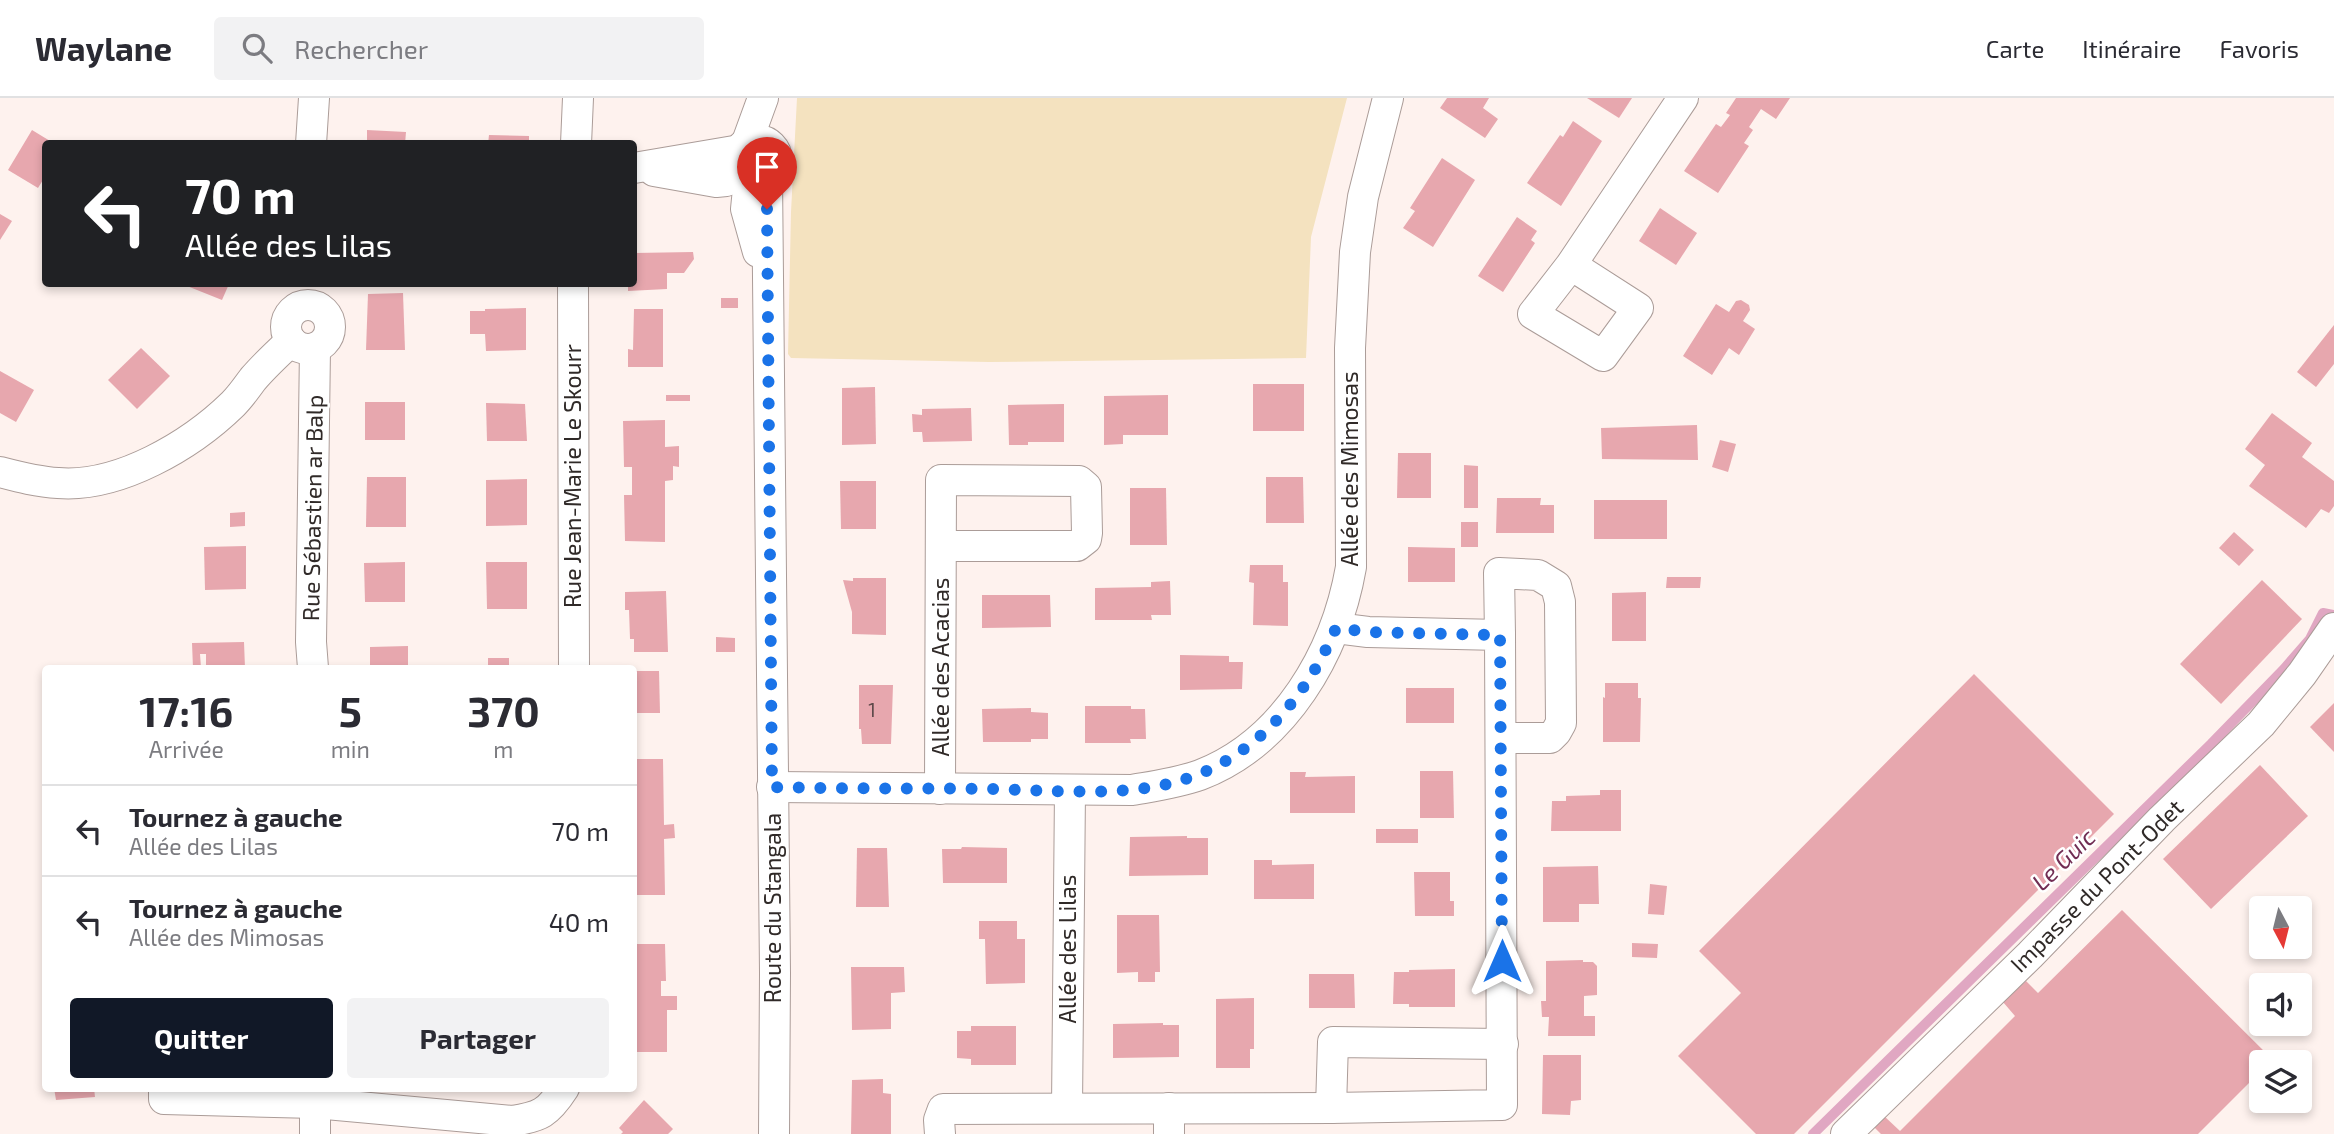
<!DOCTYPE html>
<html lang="fr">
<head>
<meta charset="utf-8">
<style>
  :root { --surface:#fff; --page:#f2f2f3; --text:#2b2b33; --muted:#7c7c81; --line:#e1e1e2; --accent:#111827 }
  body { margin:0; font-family:"Exo 2",sans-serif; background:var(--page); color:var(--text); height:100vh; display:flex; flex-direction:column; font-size:26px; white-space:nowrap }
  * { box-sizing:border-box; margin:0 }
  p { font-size:23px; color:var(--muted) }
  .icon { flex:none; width:38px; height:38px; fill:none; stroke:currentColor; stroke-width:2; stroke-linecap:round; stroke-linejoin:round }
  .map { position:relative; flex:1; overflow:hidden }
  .panel { position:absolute; left:42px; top:567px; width:595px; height:427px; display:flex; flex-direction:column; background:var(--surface); border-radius:7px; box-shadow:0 4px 10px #0003 }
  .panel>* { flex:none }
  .banner { position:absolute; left:42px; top:42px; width:595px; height:147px; border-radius:7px; box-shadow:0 4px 10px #0003; background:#202124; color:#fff; overflow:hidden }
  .needle { width:46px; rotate:173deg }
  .buttons { position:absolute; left:2249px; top:798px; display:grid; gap:14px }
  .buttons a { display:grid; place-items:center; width:63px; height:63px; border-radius:7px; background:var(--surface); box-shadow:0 4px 10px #0003; font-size:35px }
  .pin { position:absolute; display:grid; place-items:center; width:60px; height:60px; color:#fff; margin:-72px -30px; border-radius:50% 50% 50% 0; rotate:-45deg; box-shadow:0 0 7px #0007 }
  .pin .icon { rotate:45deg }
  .me { position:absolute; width:77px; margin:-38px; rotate:0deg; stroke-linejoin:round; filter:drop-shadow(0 0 5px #0008) }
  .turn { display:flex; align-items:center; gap:24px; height:147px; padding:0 28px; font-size:32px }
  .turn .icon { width:91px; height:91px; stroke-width:2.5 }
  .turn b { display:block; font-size:49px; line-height:60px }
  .eta { display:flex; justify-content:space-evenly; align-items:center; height:119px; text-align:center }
  .eta b { font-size:42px; font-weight:700; line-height:49px }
  .action { display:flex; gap:14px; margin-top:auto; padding:14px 28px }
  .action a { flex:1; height:80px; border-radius:7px; background:var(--accent); color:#fff; font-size:28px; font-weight:700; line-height:80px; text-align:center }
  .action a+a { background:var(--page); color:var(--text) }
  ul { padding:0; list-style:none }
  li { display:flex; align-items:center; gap:21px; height:91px; padding:0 28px; border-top:2px solid var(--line) }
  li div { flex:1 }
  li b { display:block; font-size:26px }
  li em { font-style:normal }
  header { display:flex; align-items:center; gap:42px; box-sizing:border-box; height:98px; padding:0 35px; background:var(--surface); border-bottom:2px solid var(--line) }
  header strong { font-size:33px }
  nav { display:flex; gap:38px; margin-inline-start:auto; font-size:24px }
  .search { width:490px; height:63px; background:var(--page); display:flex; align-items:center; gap:18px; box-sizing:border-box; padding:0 24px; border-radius:7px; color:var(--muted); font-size:26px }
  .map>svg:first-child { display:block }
</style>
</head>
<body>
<header>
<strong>Waylane</strong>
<div class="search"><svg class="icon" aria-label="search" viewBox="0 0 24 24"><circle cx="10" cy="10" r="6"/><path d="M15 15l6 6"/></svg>Rechercher</div>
<nav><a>Carte</a><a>Itinéraire</a><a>Favoris</a></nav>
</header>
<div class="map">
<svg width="2334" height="1036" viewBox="0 0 2334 1036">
  <rect width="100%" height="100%" fill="#fef2ee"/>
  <path fill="#f4e2bf" d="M 797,0 L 1347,0 L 1311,139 L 1306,260 L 989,264 L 791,260 L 788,256 L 791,114 Z"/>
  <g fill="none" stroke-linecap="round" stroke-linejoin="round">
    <path stroke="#e0a7c2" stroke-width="10" d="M 1813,1036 L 2211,646 L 2284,571 L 2310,541 L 2323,515 L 2334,517"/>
  </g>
  <g fill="#e7a7ae">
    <path d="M 1447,0 L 1489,0 L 1483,10 L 1498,21 L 1485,40 L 1440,10 Z"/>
    <path d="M 1587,0 L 1632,0 L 1619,20 Z"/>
    <path d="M 1736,0 L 1790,0 L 1776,21 L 1761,11 L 1749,29 L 1753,32 L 1744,45 L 1749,48 L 1718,95 L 1684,73 L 1716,26 L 1721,29 L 1730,17 L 1726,15 Z"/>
    <path d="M 1573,23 L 1602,43 L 1561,108 L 1527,85 L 1560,37 L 1563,39 Z"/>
    <path d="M 32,32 L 55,46 L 46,46 L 46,77 L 38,90 L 8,72 Z"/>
    <path d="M 367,32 L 406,34 L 405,46 L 367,46 Z"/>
    <path d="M 489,37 L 529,38 L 529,46 L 488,46 Z"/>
    <path d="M 1442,60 L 1475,82 L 1433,149 L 1403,130 L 1415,113 L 1410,110 Z"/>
    <path d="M 1660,110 L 1697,135 L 1676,167 L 1639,143 Z"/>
    <path d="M 0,116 L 12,123 L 0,142 Z"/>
    <path d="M 1517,119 L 1537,133 L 1531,142 L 1535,145 L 1503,194 L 1478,178 Z"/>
    <path d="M 693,154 L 694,161 L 684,175 L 667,175 L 667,191 L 628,193 L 628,186 L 634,186 L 634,155 Z"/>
    <path d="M 182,186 L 229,186 L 222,202 Z"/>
    <path d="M 403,195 L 405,252 L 366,252 L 368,196 Z"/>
    <rect x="721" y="200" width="17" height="10"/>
    <path d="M 1741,202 L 1749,207 L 1750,212 L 1743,223 L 1755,231 L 1739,257 L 1729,250 L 1712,277 L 1683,258 L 1716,206 L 1729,214 L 1736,203 Z"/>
    <path d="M 526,210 L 526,252 L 486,253 L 485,236 L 470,236 L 470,213 L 485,213 L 485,211 Z"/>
    <path d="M 634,211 L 663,211 L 663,269 L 628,269 L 628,251 L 633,252 Z"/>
    <path d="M 2334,227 L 2334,266 L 2316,289 L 2297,274 Z"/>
    <path d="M 141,250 L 170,278 L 137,311 L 108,282 Z"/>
    <path d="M 0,273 L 34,292 L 16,324 L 0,315 Z"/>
    <rect x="1253" y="286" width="51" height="47"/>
    <path d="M 875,289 L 876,346 L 842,347 L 842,290 Z"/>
    <rect x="666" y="297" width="24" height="6"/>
    <path d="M 1168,297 L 1168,337 L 1123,337 L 1123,346 L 1104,347 L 1104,298 Z"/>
    <rect x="365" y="304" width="40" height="38"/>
    <path d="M 486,305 L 525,306 L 527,343 L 487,343 Z"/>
    <path d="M 1064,306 L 1064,344 L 1028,344 L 1028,347 L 1009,347 L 1008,307 Z"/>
    <path d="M 971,310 L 972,343 L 923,344 L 922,334 L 913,334 L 912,316 L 922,317 L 922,311 Z"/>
    <path d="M 2272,315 L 2312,345 L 2302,359 L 2334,383 L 2334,408 L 2329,415 L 2321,411 L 2306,430 L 2249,388 L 2265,367 L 2245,351 Z"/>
    <path d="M 665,322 L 665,349 L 679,348 L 679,369 L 673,368 L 673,382 L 665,383 L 665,444 L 625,443 L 624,397 L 632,397 L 632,369 L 624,369 L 623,323 Z"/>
    <path d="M 1697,327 L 1698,362 L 1602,361 L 1601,330 Z"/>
    <path d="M 1720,342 L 1736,346 L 1728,374 L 1712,369 Z"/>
    <path d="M 1398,355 L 1431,355 L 1431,400 L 1397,400 Z"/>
    <path d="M 1464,367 L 1478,368 L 1478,410 L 1464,410 Z"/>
    <path d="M 367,379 L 406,379 L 406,429 L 366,429 Z"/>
    <path d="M 1266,379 L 1303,379 L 1304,425 L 1266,425 Z"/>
    <path d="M 527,381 L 527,427 L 486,428 L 486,382 Z"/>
    <path d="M 840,383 L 876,383 L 876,431 L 841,431 Z"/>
    <path d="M 1130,390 L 1166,390 L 1167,447 L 1130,447 Z"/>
    <path d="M 1497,400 L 1541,400 L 1540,407 L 1554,407 L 1554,435 L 1496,435 Z"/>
    <rect x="1594" y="402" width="73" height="39"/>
    <path d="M 245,414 L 245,428 L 230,429 L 230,415 Z"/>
    <rect x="1461" y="424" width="17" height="25"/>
    <path d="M 2234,434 L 2254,452 L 2239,468 L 2219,450 Z"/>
    <path d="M 246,448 L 246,491 L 205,492 L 204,449 Z"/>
    <path d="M 1408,449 L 1455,450 L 1455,484 L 1408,484 Z"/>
    <path d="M 405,464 L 405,504 L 365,504 L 364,465 Z"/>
    <path d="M 486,464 L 527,464 L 527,511 L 487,511 Z"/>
    <path d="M 1250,467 L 1283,467 L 1283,484 L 1288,484 L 1288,528 L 1253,527 L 1254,485 L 1249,484 Z"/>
    <path d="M 1667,479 L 1701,479 L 1700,490 L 1666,490 Z"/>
    <path d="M 853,480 L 886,480 L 886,537 L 852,536 L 852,514 L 843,482 L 853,483 Z"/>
    <path d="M 2262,482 L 2302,521 L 2221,606 L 2180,566 Z"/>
    <path d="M 1170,483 L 1171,517 L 1151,517 L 1152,522 L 1095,522 L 1095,490 L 1151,489 L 1151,484 Z"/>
    <path d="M 666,493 L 668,554 L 634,554 L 634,541 L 630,541 L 629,512 L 625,512 L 625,494 Z"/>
    <path d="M 1646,494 L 1646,543 L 1612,543 L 1612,495 Z"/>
    <path d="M 982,497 L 1050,497 L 1051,529 L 982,530 Z"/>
    <path d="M 716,539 L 735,540 L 735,554 L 716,554 Z"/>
    <path d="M 244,544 L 245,570 L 206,570 L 206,556 L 200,556 L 201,570 L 193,570 L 192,545 Z"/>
    <path d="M 408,548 L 408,570 L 370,570 L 370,549 Z"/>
    <path d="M 1180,557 L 1229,558 L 1229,564 L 1243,564 L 1242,591 L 1180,592 Z"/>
    <rect x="488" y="560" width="21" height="10"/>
    <path d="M 634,573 L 659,573 L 660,615 L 634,615 Z"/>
    <path d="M 1974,576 L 2114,716 L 1794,1036 L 1756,1036 L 1678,958 L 1741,895 L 1699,853 Z"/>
    <path d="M 1605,585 L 1638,585 L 1638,600 L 1641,600 L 1640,644 L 1603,644 L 1603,599 L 1605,600 Z"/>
    <path d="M 859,587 L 893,587 L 891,646 L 862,646 L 861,631 L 859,631 Z"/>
    <rect x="1406" y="590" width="48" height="35"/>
    <path d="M 2334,605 L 2334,654 L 2310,629 Z"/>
    <path d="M 1085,608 L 1131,608 L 1131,611 L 1145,611 L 1146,641 L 1130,641 L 1131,645 L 1085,645 Z"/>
    <path d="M 1031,610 L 1031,614 L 1048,615 L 1048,641 L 1031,641 L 1031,644 L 983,644 L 982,611 Z"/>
    <path d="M 634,661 L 663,661 L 664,727 L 674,726 L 675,740 L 664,741 L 665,797 L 634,797 Z"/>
    <path d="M 2260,667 L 2308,718 L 2211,811 L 2163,761 Z"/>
    <path d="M 1420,673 L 1453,673 L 1454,720 L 1420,720 Z"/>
    <path d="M 1290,674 L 1306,674 L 1305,679 L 1355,678 L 1355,715 L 1290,715 Z"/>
    <path d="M 1600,692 L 1621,692 L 1621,733 L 1551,733 L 1552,703 L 1566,703 L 1566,698 L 1600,697 Z"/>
    <rect x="1376" y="731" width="42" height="14"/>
    <path d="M 1187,738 L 1187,740 L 1208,740 L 1208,777 L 1129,778 L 1130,739 Z"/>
    <path d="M 962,749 L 1007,750 L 1007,785 L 943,785 L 942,751 L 961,751 Z"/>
    <path d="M 857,750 L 887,750 L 889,809 L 856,809 Z"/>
    <path d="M 1254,762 L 1272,762 L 1272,767 L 1314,766 L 1314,801 L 1254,801 Z"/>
    <path d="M 1598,768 L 1599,806 L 1579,806 L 1579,824 L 1543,824 L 1543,769 Z"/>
    <path d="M 1414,774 L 1450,774 L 1450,803 L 1454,803 L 1454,818 L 1415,818 Z"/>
    <path d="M 1650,786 L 1667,788 L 1664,817 L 1648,816 Z"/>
    <path d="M 2122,812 L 2273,962 L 2270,964 L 2261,964 L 2261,973 L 2198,1036 L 1881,1036 L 1872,1027 L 1883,1017 L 1900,1033 L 2015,918 L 2003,904 L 2026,883 L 2038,895 Z"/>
    <path d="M 1117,817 L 1159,817 L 1160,874 L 1155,874 L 1155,884 L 1138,884 L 1138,874 L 1117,875 Z"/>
    <path d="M 979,823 L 1017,823 L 1017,841 L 1025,841 L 1025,885 L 986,886 L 985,841 L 979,841 Z"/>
    <path d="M 1632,845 L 1658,846 L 1657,860 L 1632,859 Z"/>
    <path d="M 634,846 L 665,846 L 666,883 L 661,883 L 661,898 L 677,898 L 677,912 L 667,912 L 667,954 L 634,954 Z"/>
    <path d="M 1583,862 L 1583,864 L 1593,864 L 1597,868 L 1597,897 L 1584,898 L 1584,918 L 1595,918 L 1595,938 L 1548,938 L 1549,919 L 1542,919 L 1541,903 L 1546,903 L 1546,863 Z"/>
    <path d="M 851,869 L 904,869 L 905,894 L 891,895 L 891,931 L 852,932 Z"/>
    <path d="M 1455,871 L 1455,909 L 1409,909 L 1409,906 L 1393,906 L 1394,874 L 1409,874 L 1409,872 Z"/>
    <path d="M 1309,876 L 1354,876 L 1355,910 L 1309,910 Z"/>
    <path d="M 1254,900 L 1254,951 L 1250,951 L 1250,970 L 1216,970 L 1216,901 Z"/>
    <path d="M 1163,925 L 1163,927 L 1179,927 L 1179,959 L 1113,960 L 1113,926 Z"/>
    <path d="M 971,928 L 1016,928 L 1016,967 L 971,967 L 971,961 L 957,960 L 957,933 L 971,933 Z"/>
    <path d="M 1543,957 L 1581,957 L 1581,1002 L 1571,1003 L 1570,1017 L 1542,1016 Z"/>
    <path d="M 883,981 L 883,995 L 891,996 L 891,1036 L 851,1036 L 852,982 Z"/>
    <path d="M 54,990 L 94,990 L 95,999 L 56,1002 Z"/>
    <path d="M 644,1002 L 673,1031 L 668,1036 L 621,1036 L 623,1034 L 619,1030 Z"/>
  </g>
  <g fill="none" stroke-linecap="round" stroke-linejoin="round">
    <g stroke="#ab9c98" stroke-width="32">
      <g id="street">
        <circle cx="757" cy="62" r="20"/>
        <path d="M 747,44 L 763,0"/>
        <path d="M 311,46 L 314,0"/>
        <path d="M 576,46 L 578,0"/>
        <path d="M 634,70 L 740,52"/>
        <path d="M 654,73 L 716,84 L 726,83 L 743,77"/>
        <path d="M 767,80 L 775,875 L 774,1036"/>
        <path d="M 749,81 L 746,111 L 758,154"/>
        <path d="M 1571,167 L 1638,210 L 1603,258 L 1533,216 L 1571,167 L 1683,0"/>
        <path d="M 573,186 L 574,570"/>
        <circle cx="308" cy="229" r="22"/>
        <path d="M 0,374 C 19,379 38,384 58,385 C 119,390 191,347 233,306 C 241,298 247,289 253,281 C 265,267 278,255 291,243"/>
        <path d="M 1500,537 L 1499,475 L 1538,477 L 1556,488 L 1560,504 L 1561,625 L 1556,634 L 1550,640 L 1501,640"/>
        <path d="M 313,570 L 311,544 L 315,250"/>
        <path d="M 772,689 L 1132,692 C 1155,688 1178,685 1200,677 C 1285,644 1336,555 1351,469 L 1350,250 L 1355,154 L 1363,99 L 1388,0"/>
        <path d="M 940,691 L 941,382 L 1079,383 L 1086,389 L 1087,435 L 1086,441 L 1077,448 L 942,448"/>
        <path d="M 164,990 L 164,1001 L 315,1005 L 512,1023 C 540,1019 548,1015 564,990"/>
        <path d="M 315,990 L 315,1036"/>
        <path d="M 1067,1010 L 1070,692"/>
        <path d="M 1169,1010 L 1169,1036"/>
        <path d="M 1331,1010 L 1333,944 L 1503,946"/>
        <path d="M 940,1036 L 939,1022 L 943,1011 L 1331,1010 L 1502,1007 L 1500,537 L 1368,534 L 1336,530"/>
        <path d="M 1846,1036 L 2030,857 L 2162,721 L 2261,626 L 2302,576 L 2334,530"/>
      </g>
    </g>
    <use href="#street" stroke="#fff" stroke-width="30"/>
  </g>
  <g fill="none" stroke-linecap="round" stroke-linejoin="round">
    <path stroke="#1a73e8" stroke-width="12" stroke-dasharray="0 21.6" d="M 767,111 L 772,689 C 845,691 918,690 991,691 C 1047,692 1118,699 1172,685 C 1251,665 1305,602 1336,530 L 1368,534 L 1500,537 L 1502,863"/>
  </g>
  <g text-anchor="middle" stroke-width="5" stroke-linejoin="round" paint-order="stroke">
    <g font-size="19" fill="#5e494a">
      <text x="872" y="619">1</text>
    </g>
    <g font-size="23" fill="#302a28" stroke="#fff">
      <text transform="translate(1350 371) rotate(-90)" y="8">Allée des Mimosas</text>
      <text transform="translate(573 378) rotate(-90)" y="8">Rue Jean-Marie Le Skourr</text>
      <text transform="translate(313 410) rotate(-89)" y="8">Rue Sébastien ar Balp</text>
      <text transform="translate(941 569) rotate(-90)" y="8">Allée des Acacias</text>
      <text transform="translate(2097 788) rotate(-45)" y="8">Impasse du Pont-Odet</text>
      <text transform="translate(773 810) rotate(-90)" y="8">Route du Stangala</text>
      <text transform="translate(1068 851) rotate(-90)" y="8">Allée des Lilas</text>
    </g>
    <g font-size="24" font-style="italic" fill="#712d53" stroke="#fff">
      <text transform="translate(2064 762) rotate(-44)" y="8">Le Guic</text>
    </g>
  </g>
</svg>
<div class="buttons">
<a><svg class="needle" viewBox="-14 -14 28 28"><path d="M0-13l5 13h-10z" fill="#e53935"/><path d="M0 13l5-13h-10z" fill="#7c7c81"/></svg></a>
<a><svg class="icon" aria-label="sound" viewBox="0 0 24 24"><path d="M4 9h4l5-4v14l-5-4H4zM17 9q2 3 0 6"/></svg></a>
<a><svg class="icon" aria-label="layers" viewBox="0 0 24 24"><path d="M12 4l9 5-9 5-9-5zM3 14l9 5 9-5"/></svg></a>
</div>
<div class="pin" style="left:767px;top:111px;background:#d93025"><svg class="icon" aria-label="arrive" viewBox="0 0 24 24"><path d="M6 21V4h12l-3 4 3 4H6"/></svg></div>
<svg class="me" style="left:1502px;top:863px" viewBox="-20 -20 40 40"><path d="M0-17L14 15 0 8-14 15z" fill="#1a73e8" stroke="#fff" stroke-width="4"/></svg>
<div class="banner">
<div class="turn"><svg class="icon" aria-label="left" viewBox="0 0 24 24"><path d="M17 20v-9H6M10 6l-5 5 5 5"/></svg><div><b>70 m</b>Allée des Lilas</div></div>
</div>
<section class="panel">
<div class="eta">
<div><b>17:16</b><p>Arrivée</p></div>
<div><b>5</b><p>min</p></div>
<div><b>370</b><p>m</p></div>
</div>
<ul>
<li><svg class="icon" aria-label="left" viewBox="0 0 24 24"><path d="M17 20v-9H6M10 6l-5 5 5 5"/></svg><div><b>Tournez à gauche</b><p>Allée des Lilas</p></div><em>70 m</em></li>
<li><svg class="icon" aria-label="left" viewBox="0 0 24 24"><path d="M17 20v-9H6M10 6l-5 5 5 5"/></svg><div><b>Tournez à gauche</b><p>Allée des Mimosas</p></div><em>40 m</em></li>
</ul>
<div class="action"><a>Quitter</a><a>Partager</a></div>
</section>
</div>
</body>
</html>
